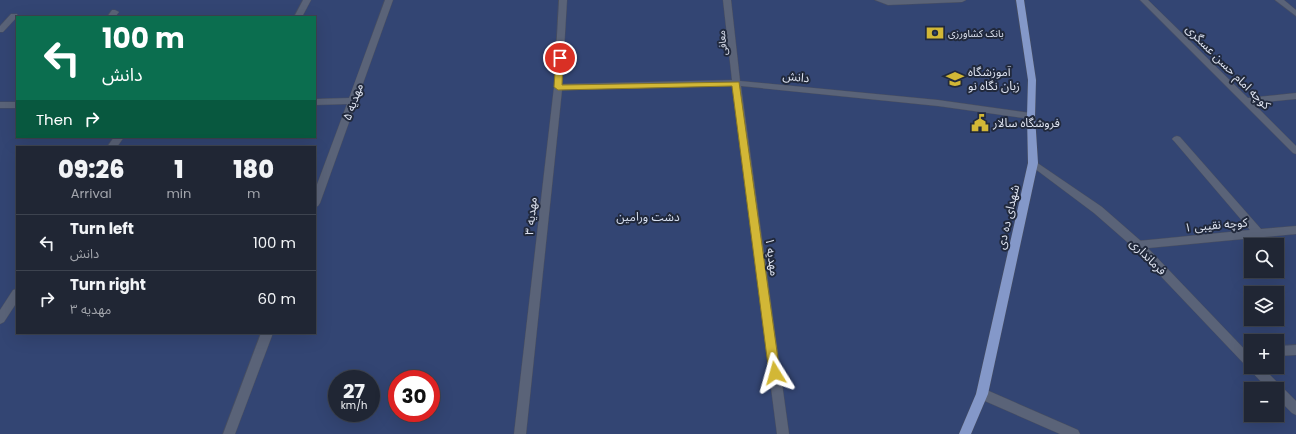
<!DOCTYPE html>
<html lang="en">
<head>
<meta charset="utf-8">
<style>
  :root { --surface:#202634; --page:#2d3240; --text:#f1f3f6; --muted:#a2a5ac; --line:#3d434f }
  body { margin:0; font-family:Poppins,"Noto Sans Arabic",sans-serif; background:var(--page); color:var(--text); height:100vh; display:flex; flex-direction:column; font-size:15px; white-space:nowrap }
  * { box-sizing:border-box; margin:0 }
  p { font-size:13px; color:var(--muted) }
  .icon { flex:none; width:22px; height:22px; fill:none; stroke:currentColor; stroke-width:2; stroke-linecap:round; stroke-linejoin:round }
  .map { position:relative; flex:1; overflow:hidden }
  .panel { position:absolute; left:16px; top:146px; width:300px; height:188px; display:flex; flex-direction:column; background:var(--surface); border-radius:0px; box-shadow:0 4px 16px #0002,0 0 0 1px var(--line) }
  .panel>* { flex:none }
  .top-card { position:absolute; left:16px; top:16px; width:300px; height:122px; border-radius:0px; box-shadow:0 4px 16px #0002,0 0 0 1px var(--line); background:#0b6e4f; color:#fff; overflow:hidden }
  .tools { position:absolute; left:1244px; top:238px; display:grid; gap:8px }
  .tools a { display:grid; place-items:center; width:40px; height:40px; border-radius:0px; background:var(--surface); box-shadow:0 4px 16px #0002,0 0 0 1px var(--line); font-size:20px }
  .speed { position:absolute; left:328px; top:370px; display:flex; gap:8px; font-size:20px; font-weight:700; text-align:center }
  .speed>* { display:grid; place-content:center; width:52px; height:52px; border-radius:50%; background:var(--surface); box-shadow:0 4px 16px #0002,0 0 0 1px var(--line); line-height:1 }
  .speed small { font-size:10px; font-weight:400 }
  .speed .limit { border:6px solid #d22; background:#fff; color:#111 }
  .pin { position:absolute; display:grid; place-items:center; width:34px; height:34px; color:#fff; margin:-17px; border:2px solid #fff; border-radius:50%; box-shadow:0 1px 4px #0007 }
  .me { position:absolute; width:44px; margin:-22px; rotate:352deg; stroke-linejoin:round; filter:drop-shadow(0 0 3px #0008) }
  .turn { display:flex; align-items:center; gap:14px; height:84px; padding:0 20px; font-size:18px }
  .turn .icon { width:52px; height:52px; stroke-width:2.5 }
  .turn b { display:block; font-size:28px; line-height:34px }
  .then { display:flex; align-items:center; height:38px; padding:0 20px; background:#0003; gap:8px; font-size:15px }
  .eta { display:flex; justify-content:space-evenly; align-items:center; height:68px; text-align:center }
  .eta b { font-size:24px; font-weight:800; line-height:28px }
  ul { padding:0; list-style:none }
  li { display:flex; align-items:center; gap:12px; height:56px; padding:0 20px; border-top:1px solid var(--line) }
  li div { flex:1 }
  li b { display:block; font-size:15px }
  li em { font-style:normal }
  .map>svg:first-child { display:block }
</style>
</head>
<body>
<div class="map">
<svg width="1296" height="434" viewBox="0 0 1296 434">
  <rect width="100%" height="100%" fill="#2b3346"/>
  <path fill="#334573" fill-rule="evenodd" d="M 0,0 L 1296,0 L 1296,434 L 0,434 ZM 17,17 L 315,17 L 315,137 L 17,137 ZM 17,147 L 315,147 L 315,333 L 17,333 ZM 1251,245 L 1277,245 L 1277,271 L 1251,271 ZM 1251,293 L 1277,293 L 1277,319 L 1251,319 ZM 1251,341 L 1277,341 L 1277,367 L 1251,367 ZM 337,379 L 371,379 L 371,413 L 337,413 ZM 397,379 L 431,379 L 431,413 L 397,413 ZM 1251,389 L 1277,389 L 1277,415 L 1251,415 Z"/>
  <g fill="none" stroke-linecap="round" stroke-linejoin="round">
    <g stroke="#484e5f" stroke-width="1">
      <path id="lane" d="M 112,10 L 115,10 L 119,12 L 115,17 L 107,17 Z"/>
    </g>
    <g stroke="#484e5f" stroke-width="1">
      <g id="street">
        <path d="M 303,0 L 311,0 L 302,17 L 294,17 Z"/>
        <path d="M 385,0 L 393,0 L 320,203 L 318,206 L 315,207 L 315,190 L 347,104 L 315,105 L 315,99 L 349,98 Z"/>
        <path d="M 559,0 L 567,0 L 562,84 L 732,80 L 723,0 L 731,0 L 740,81 L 938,100 L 1031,113 L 1035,116 L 1031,119 L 938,106 L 741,86 L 789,434 L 777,434 L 732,86 L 562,90 L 526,434 L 514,434 L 554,87 Z"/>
        <path d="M 875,0 L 966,0 L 962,2 L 888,5 Z"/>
        <path d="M 1140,0 L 1148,0 L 1248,98 L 1296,93 L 1296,99 L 1253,103 L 1296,146 L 1296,154 L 1293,153 Z"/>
        <path d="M 1275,0 L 1284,0 L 1296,10 L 1296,16 Z"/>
        <path d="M 11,14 L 17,14 L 18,16 L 3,32 L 0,32 L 0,26 Z"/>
        <rect x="0" y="102" width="17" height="6"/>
        <path d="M 1177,136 L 1180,137 L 1261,229 L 1296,226 L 1296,234 L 1138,249 L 1134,248 L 1133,245 L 1134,242 L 1138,241 L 1250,230 L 1174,141 L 1172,139 L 1174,137 Z"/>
        <path d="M 114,137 L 124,137 L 117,147 L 107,147 Z"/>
        <path d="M 17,289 L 17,302 L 4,322 L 0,324 L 0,310 L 13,290 Z"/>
        <path d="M 261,333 L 273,333 L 235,434 L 223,434 Z"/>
        <path d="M 1296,345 L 1296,355 L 1277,356 L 1277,346 Z"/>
      </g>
    </g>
    <g stroke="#484e5f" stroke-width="1">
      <g id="secondary">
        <path d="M 1033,160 L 1102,207 L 1142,242 L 1251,356 L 1251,367 L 1262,367 L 1296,401 L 1296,415 L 1292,413 L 1277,398 L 1277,389 L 1268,389 L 1134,248 L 1094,213 L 1030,165 L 1028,163 Z"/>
        <path d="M 982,388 L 1078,430 L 1080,434 L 1060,434 L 978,398 L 976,394 L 978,390 Z"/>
      </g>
    </g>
    <g stroke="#484e5f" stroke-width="1">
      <path id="primary" d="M 1016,0 L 1024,0 L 1036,80 L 1035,116 L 1038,163 L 988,394 L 971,434 L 959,434 L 976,394 L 1028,163 L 1027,116 L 1028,80 Z"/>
    </g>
    <use href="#lane" fill="#5a6378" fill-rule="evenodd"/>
    <use href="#street" fill="#5a6378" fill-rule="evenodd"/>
    <use href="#secondary" fill="#5a6378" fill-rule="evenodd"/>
    <use href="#primary" fill="#8498c9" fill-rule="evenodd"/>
  </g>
  <path fill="#d2b736" stroke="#887723" d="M 560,56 L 563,58 L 562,85 L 739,82 L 780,373 L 779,376 L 775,378 L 771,376 L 769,373 L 732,86 L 558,90 L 554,87 L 556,58 Z"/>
  <defs>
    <g id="bank-bare" transform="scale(1.38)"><path d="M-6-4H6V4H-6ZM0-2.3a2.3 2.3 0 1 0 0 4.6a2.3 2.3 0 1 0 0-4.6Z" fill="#d2b736" stroke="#21293c" stroke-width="2.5" paint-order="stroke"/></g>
    <g id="school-bare" transform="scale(1.38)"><path d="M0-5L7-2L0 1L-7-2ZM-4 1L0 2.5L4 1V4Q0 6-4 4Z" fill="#d2b736" stroke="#21293c" stroke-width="2.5" paint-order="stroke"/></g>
    <g id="civic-bare" transform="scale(1.38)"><path d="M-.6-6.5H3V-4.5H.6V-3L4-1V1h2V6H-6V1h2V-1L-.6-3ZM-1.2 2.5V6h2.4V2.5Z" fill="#d2b736" stroke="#21293c" stroke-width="2.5" paint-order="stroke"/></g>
  </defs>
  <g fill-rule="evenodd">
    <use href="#bank-bare" x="935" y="33"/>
    <use href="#school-bare" x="955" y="79"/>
    <use href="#civic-bare" x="980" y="123"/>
  </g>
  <g text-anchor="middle" stroke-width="4" stroke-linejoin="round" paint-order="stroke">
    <g font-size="10" fill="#dee3f0" stroke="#21293c" text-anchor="start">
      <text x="948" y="37">بانک کشاورزی</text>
    </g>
    <g font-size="10" fill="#dee3f0" stroke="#21293c">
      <text transform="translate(722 43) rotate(-96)" y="4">معافی</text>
    </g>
    <g font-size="12" fill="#dee3f0" stroke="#21293c">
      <text transform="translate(1228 67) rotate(45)" y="4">کوچه امام حسن عسگری</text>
      <text transform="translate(796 77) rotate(6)" y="4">دانش</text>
      <text transform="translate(353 102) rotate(-70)" y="4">مهدیه ۵</text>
      <text transform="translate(531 216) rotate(-84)" y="4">مهدیه ۳</text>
      <text transform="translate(1008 217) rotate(-77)" y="4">شهدای ده دی</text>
      <text transform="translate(1216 225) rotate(-5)" y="4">کوچه نقیبی ۱</text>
      <text transform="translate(772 257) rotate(82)" y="4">مهدیه ۱</text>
      <text transform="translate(1148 257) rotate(45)" y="4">فرمانداری</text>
    </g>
    <g font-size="12" fill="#dee3f0" stroke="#21293c" text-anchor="start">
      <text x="968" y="76">آموزشگاه<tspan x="968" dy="14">زبان نگاه نو</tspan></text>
      <text x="993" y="127">فروشگاه سالار</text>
    </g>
    <g font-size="12" fill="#d8e0f1" stroke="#21293c">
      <text x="648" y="221">دشت ورامین</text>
    </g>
  </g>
</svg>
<div class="tools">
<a><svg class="icon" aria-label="search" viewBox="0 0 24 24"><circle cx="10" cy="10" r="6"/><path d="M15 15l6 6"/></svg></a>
<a><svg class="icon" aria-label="layers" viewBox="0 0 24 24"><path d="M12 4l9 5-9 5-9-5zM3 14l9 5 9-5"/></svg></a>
<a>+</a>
<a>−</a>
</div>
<div class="speed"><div>27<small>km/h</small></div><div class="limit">30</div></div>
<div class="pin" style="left:560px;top:58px;background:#d93025"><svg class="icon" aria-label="arrive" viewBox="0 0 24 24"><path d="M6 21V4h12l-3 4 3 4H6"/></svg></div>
<svg class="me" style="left:775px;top:373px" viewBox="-20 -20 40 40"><path d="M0-17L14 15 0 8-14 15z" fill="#d2b736" stroke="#fff" stroke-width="4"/></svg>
<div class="top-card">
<div class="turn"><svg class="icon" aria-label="left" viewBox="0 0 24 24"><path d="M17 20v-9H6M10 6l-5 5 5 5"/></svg><div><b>100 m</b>دانش</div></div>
<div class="then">Then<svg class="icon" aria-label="right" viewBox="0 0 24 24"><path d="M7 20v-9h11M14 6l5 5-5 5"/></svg></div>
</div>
<section class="panel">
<div class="eta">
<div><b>09:26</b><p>Arrival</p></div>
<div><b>1</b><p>min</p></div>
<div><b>180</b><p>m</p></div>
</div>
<ul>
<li><svg class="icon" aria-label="left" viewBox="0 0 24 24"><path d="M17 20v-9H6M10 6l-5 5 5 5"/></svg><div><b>Turn left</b><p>دانش</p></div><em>100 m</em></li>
<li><svg class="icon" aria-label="right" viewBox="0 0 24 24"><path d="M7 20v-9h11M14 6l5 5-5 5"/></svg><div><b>Turn right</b><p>مهدیه ۳</p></div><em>60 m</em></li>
</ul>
</section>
</div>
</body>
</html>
